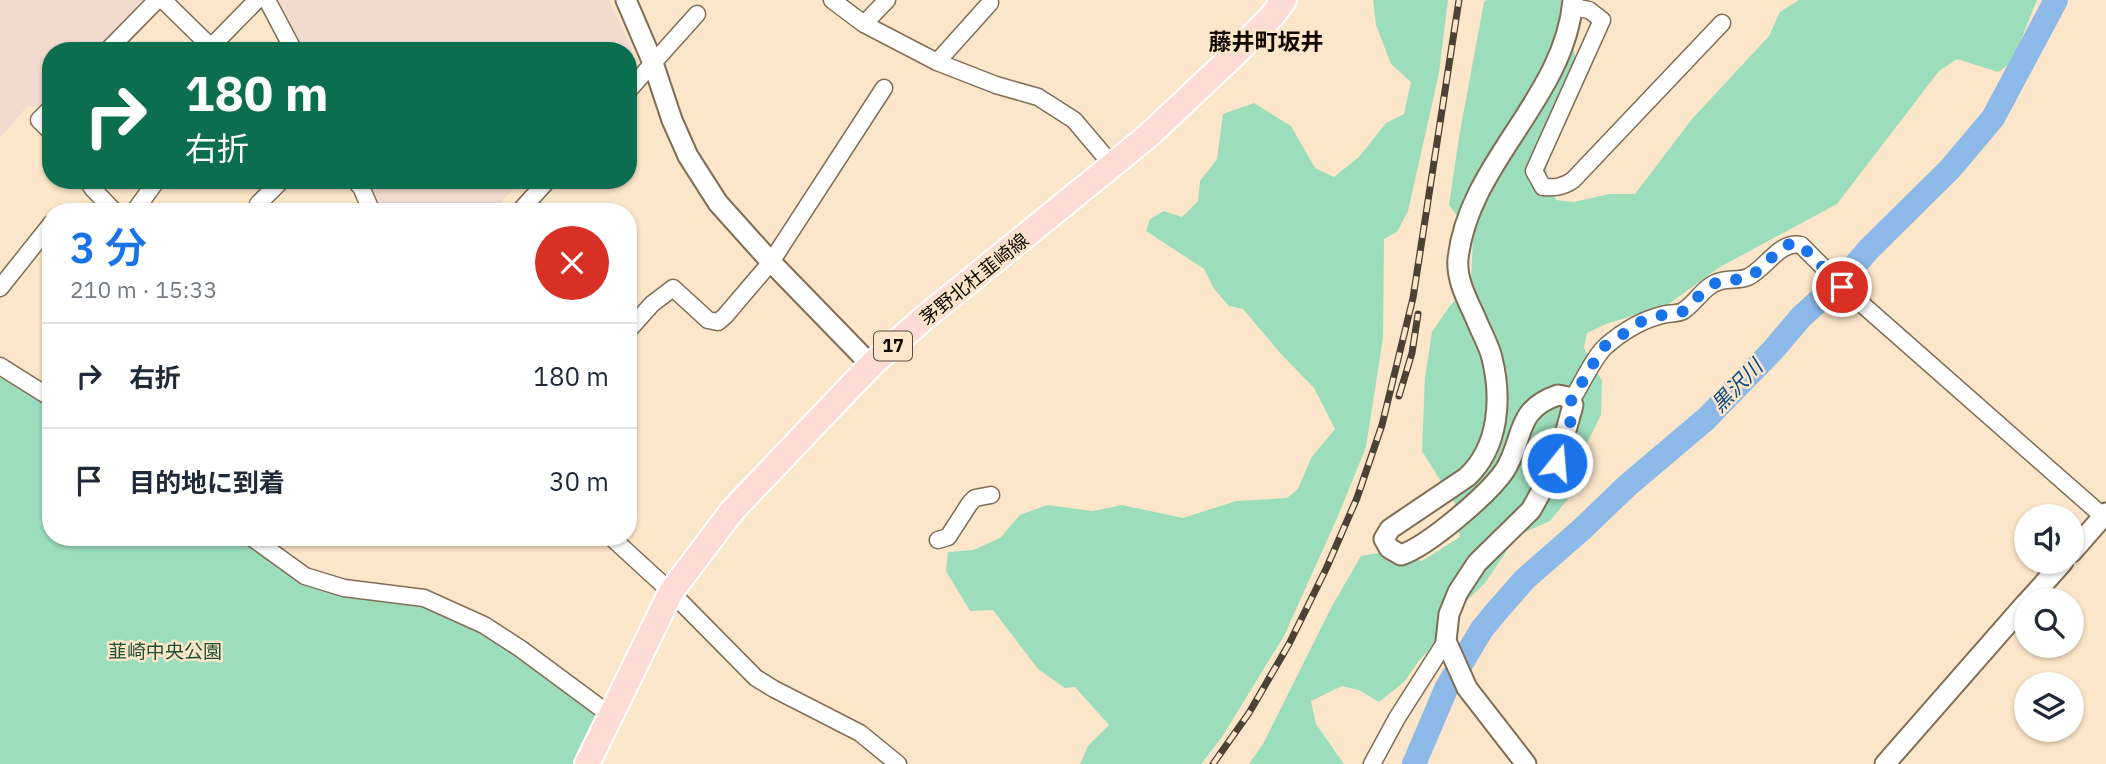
<!DOCTYPE html>
<html lang="ja">
<head>
<meta charset="utf-8">
<style>
  :root { --surface:#fff; --page:#f2f2f3; --text:#1f2937; --muted:#747a83; --line:#e0e1e3; --accent:#1a73e8 }
  body { margin:0; font-family:"IBM Plex Sans","Noto Sans JP",sans-serif; background:var(--page); color:var(--text); height:100vh; display:flex; flex-direction:column; font-size:26px; white-space:nowrap }
  * { box-sizing:border-box; margin:0 }
  p { font-size:23px; color:var(--muted) }
  .icon { flex:none; width:38px; height:38px; fill:none; stroke:currentColor; stroke-width:2; stroke-linecap:round; stroke-linejoin:round }
  .map { position:relative; flex:1; overflow:hidden }
  .drawer { position:absolute; left:42px; top:203px; width:595px; height:343px; display:flex; flex-direction:column; background:var(--surface); border-radius:28px; box-shadow:0 2px 5px #0004 }
  .drawer>* { flex:none }
  .guide { position:absolute; left:42px; top:42px; width:595px; height:147px; border-radius:28px; box-shadow:0 2px 5px #0004; background:#0b6e4f; color:#fff; overflow:hidden }
  .tools { position:absolute; left:2014px; top:504px; display:grid; gap:14px }
  .tools a { display:grid; place-items:center; width:70px; height:70px; border-radius:50%; background:var(--surface); box-shadow:0 2px 5px #0004; font-size:35px }
  .pin { position:absolute; display:grid; place-items:center; width:60px; height:60px; color:#fff; margin:-30px; border:4px solid #fff; border-radius:50%; box-shadow:0 2px 7px #0007 }
  .me { position:absolute; width:77px; margin:-38px; rotate:17deg; stroke-linejoin:round; filter:drop-shadow(0 0 5px #0008) }
  .turn { display:flex; align-items:center; gap:24px; height:147px; padding:0 28px; font-size:32px }
  .turn .icon { width:91px; height:91px; stroke-width:2.5 }
  .turn b { display:block; font-size:49px; line-height:60px }
  .round { display:grid; place-items:center; flex:none; width:74px; height:74px; border-radius:37px; background:var(--page) }
  .headline { display:flex; align-items:center; justify-content:space-between; height:119px; padding:0 28px }
  h1 { font-size:42px; font-weight:600; line-height:52px; color:var(--accent) }
  ul { padding:0; list-style:none }
  li { display:flex; align-items:center; gap:21px; height:105px; padding:0 28px; border-top:2px solid var(--line) }
  li div { flex:1 }
  li b { display:block; font-size:26px }
  li em { font-style:normal }
  .map>svg:first-child { display:block }
</style>
</head>
<body>
<div class="map">
<svg width="2106" height="764" viewBox="0 0 2106 764">
  <rect width="100%" height="100%" fill="#fce6c9"/>
  <g fill="#f2dacf">
    <path d="M 0,0 L 143,0 L 94,51 L 51,51 L 51,96 L 40,107 L 27,106 L 0,138 Z"/>
    <path d="M 279,0 L 609,0 L 634,54 L 628,61 L 628,51 L 305,51 Z"/>
    <path d="M 370,180 L 521,180 L 493,212 L 383,212 Z"/>
  </g>
  <g fill="#9cdebc">
    <path d="M 1373,0 L 1448,0 L 1439,73 L 1408,211 L 1397,232 L 1384,239 L 1383,338 L 1366,447 L 1338,516 L 1284,636 L 1222,737 L 1201,764 L 1080,764 L 1088,746 L 1109,725 L 1075,687 L 1065,688 L 1038,669 L 993,610 L 970,611 L 946,571 L 948,552 L 973,550 L 1000,538 L 1020,515 L 1047,505 L 1093,511 L 1122,505 L 1183,518 L 1236,501 L 1287,498 L 1298,489 L 1311,458 L 1335,429 L 1314,388 L 1281,354 L 1243,309 L 1229,306 L 1214,289 L 1204,269 L 1146,231 L 1150,219 L 1164,211 L 1182,217 L 1198,201 L 1200,181 L 1217,159 L 1223,114 L 1254,103 L 1291,126 L 1315,168 L 1334,177 L 1359,157 L 1386,123 L 1404,114 L 1411,82 L 1391,64 L 1376,25 Z"/>
    <path d="M 1487,0 L 1561,0 L 1572,41 L 1579,78 L 1546,161 L 1547,177 L 1556,200 L 1574,202 L 1609,194 L 1635,194 L 1692,119 L 1769,36 L 1780,12 L 1799,0 L 2037,0 L 2012,62 L 1998,72 L 1957,59 L 1939,71 L 1837,204 L 1720,267 L 1667,305 L 1606,324 L 1587,333 L 1584,348 L 1602,381 L 1601,415 L 1583,451 L 1572,494 L 1550,521 L 1523,533 L 1510,546 L 1485,583 L 1458,609 L 1457,623 L 1421,658 L 1404,682 L 1379,702 L 1359,690 L 1342,686 L 1311,701 L 1316,724 L 1344,764 L 1249,764 L 1263,744 L 1331,608 L 1361,556 L 1385,552 L 1422,561 L 1460,537 L 1455,504 L 1422,451 L 1425,377 L 1432,332 L 1449,307 L 1471,282 L 1473,237 L 1449,205 L 1459,137 L 1484,2 Z"/>
    <path d="M 0,378 L 14,383 L 51,408 L 51,537 L 237,537 L 290,573 L 315,588 L 420,604 L 468,625 L 520,656 L 603,717 L 580,764 L 0,764 Z"/>
  </g>
  <g fill="none" stroke-linecap="round" stroke-linejoin="round">
    <path stroke="#8db9e9" stroke-width="24" d="M 1414,764 L 1446,689 L 1482,629 L 1496,612 L 1525,579 L 1581,530 L 1628,485 L 1706,419 L 1773,350 L 1801,317 L 1844,278 L 1869,249 L 1950,169 L 1993,118 L 2056,0"/>
    <g stroke="#806d54" stroke-width="19">
      <g id="minor">
        <path d="M 163,0 L 215,51"/>
        <path d="M 267,0 L 294,51"/>
        <path d="M 832,0 L 864,24 L 937,62 L 996,85 L 1038,97 L 1074,120 L 1113,166"/>
        <path d="M 1572,7 L 1589,10 L 1602,20 L 1534,171 L 1543,187 C 1555,188 1563,187 1573,180 L 1722,23"/>
        <path d="M 864,24 L 887,0"/>
        <path d="M 107,51 L 157,0"/>
        <path d="M 207,51 L 257,0"/>
        <path d="M 937,62 L 990,3"/>
        <path d="M 628,91 L 697,14"/>
        <path d="M 51,108 L 39,120 L 51,132"/>
        <path d="M 87,180 L 93,189 L 115,212"/>
        <path d="M 354,180 L 361,187 L 372,212"/>
        <path d="M 258,204 L 282,180"/>
        <path d="M 134,212 L 157,180"/>
        <path d="M 519,212 L 548,180"/>
        <path d="M 0,288 L 51,224"/>
        <path d="M 628,331 L 652,304 L 673,288 L 708,320 L 718,322 L 725,316 L 771,262 L 884,88"/>
        <path d="M 0,366 L 51,398"/>
        <path d="M 1571,401 C 1580,387 1595,355 1606,346 C 1622,332 1642,320 1662,315 C 1669,313 1678,314 1683,311 C 1697,302 1704,285 1721,281 C 1730,278 1739,281 1748,277 C 1767,268 1778,241 1801,245 L 1846,290 L 2106,519"/>
        <path d="M 251,537 L 305,576 L 344,588 L 424,598 L 484,625 L 521,649 L 610,715"/>
        <path d="M 611,537 L 671,592 L 756,678 L 774,689 L 860,733 L 898,764"/>
        <path d="M 938,540 L 948,537 L 970,503 L 975,498 L 991,495"/>
        <path d="M 1372,764 L 1397,718 L 1446,641"/>
      </g>
    </g>
    <g stroke="#806d54" stroke-width="23">
      <g id="tertiary">
        <path d="M 626,0 L 653,63 L 672,120 L 688,156 L 718,203 L 771,262 L 871,365"/>
        <path d="M 2072,552 L 2106,513"/>
        <path d="M 2029,600 L 2063,562"/>
        <path d="M 1526,764 L 1467,688 L 1446,641 L 1449,614 L 1458,592 L 1477,563 L 1531,510 L 1557,463 L 1573,405 L 1568,397 L 1558,395 C 1514,410 1525,438 1505,470 C 1489,494 1428,546 1401,555 L 1389,548 L 1384,539 L 1390,529 L 1467,477 C 1499,447 1502,399 1492,358 C 1489,345 1481,332 1476,319 C 1468,301 1456,280 1458,259 C 1468,163 1565,98 1573,0"/>
        <path d="M 1885,764 L 2026,603"/>
      </g>
    </g>
    <g stroke="#fff" stroke-width="28">
      <path id="primary" d="M 587,764 L 671,592 L 732,511 L 871,365 L 923,319 L 1148,136 L 1235,54 L 1272,16 L 1284,0"/>
    </g>
    <use href="#minor" stroke="#fff" stroke-width="16"/>
    <use href="#tertiary" stroke="#fff" stroke-width="19"/>
    <use href="#primary" stroke="#fedbd4" stroke-width="24"/>
    <g stroke="#4c4135" stroke-width="7">
      <g id="rail">
        <path d="M 1399,396 L 1412,353 L 1418,314"/>
        <path d="M 1213,764 L 1249,713 L 1289,644 L 1326,569 L 1357,498 L 1382,425 L 1413,298 L 1459,0"/>
      </g>
    </g>
    <use href="#rail" stroke="#fce6c9" stroke-width="4.5" stroke-dasharray="13" stroke-linecap="butt"/>
  </g>
  <g fill="none" stroke-linecap="round" stroke-linejoin="round">
    <path stroke="#1a73e8" stroke-width="12" stroke-dasharray="0 21.6" d="M 1557,463 C 1562,447 1576,416 1571,401 L 1603,347 L 1619,337 L 1642,321 L 1666,314 L 1682,312 L 1707,288 L 1719,281 L 1743,279 L 1754,274 L 1781,249 L 1791,243 L 1801,245 L 1842,287"/>
  </g>
  <g text-anchor="middle" stroke-width="5" stroke-linejoin="round" paint-order="stroke">
    <rect fill="#fce6c9" stroke="#584c3e" stroke-width="2" x="874" y="331.5" width="38" height="29" rx="5"/>
    <g font-size="18" font-weight="bold" fill="#110a03">
      <text x="893" y="352">17</text>
    </g>
    <g font-size="19" fill="#110a03" stroke="#fce6c9">
      <text transform="translate(974 279) rotate(-39)" y="7">茅野北杜韮崎線</text>
    </g>
    <g font-size="19" fill="#1b4f38" stroke="#fce6c9">
      <text x="165" y="658">韮崎中央公園</text>
    </g>
    <g font-size="21" font-style="italic" fill="#074b84" stroke="#fce6c9">
      <text transform="translate(1737 386) rotate(-46)" y="7">黒沢川</text>
    </g>
    <g font-size="23" font-weight="bold" fill="#110a03" stroke="#fce6c9">
      <text x="1266" y="50">藤井町坂井</text>
    </g>
  </g>
</svg>
<div class="tools">
<a><svg class="icon" aria-label="sound" viewBox="0 0 24 24"><path d="M4 9h4l5-4v14l-5-4H4zM17 9q2 3 0 6"/></svg></a>
<a><svg class="icon" aria-label="search" viewBox="0 0 24 24"><circle cx="10" cy="10" r="6"/><path d="M15 15l6 6"/></svg></a>
<a><svg class="icon" aria-label="layers" viewBox="0 0 24 24"><path d="M12 4l9 5-9 5-9-5zM3 14l9 5 9-5"/></svg></a>
</div>
<div class="pin" style="left:1842px;top:287px;background:#d93025"><svg class="icon" aria-label="arrive" viewBox="0 0 24 24"><path d="M6 21V4h12l-3 4 3 4H6"/></svg></div>
<svg class="me" style="left:1557px;top:463px" viewBox="-20 -20 40 40"><circle r="17" fill="#1a73e8" stroke="#fff" stroke-width="3"/><path d="M0-11L8 9 0 5-8 9z" fill="#fff"/></svg>
<div class="guide">
<div class="turn"><svg class="icon" aria-label="right" viewBox="0 0 24 24"><path d="M7 20v-9h11M14 6l5 5-5 5"/></svg><div><b>180 m</b>右折</div></div>
</div>
<section class="drawer">
<div class="headline"><div><h1>3 分</h1><p>210 m · 15:33</p></div><a class="round" style="background:#d93025;color:#fff"><svg class="icon" aria-label="close" viewBox="0 0 24 24"><path d="M6 6l12 12M18 6L6 18"/></svg></a></div>
<ul>
<li><svg class="icon" aria-label="right" viewBox="0 0 24 24"><path d="M7 20v-9h11M14 6l5 5-5 5"/></svg><div><b>右折</b></div><em>180 m</em></li>
<li><svg class="icon" aria-label="arrive" viewBox="0 0 24 24"><path d="M6 21V4h12l-3 4 3 4H6"/></svg><div><b>目的地に到着</b></div><em>30 m</em></li>
</ul>
</section>
</div>
</body>
</html>
